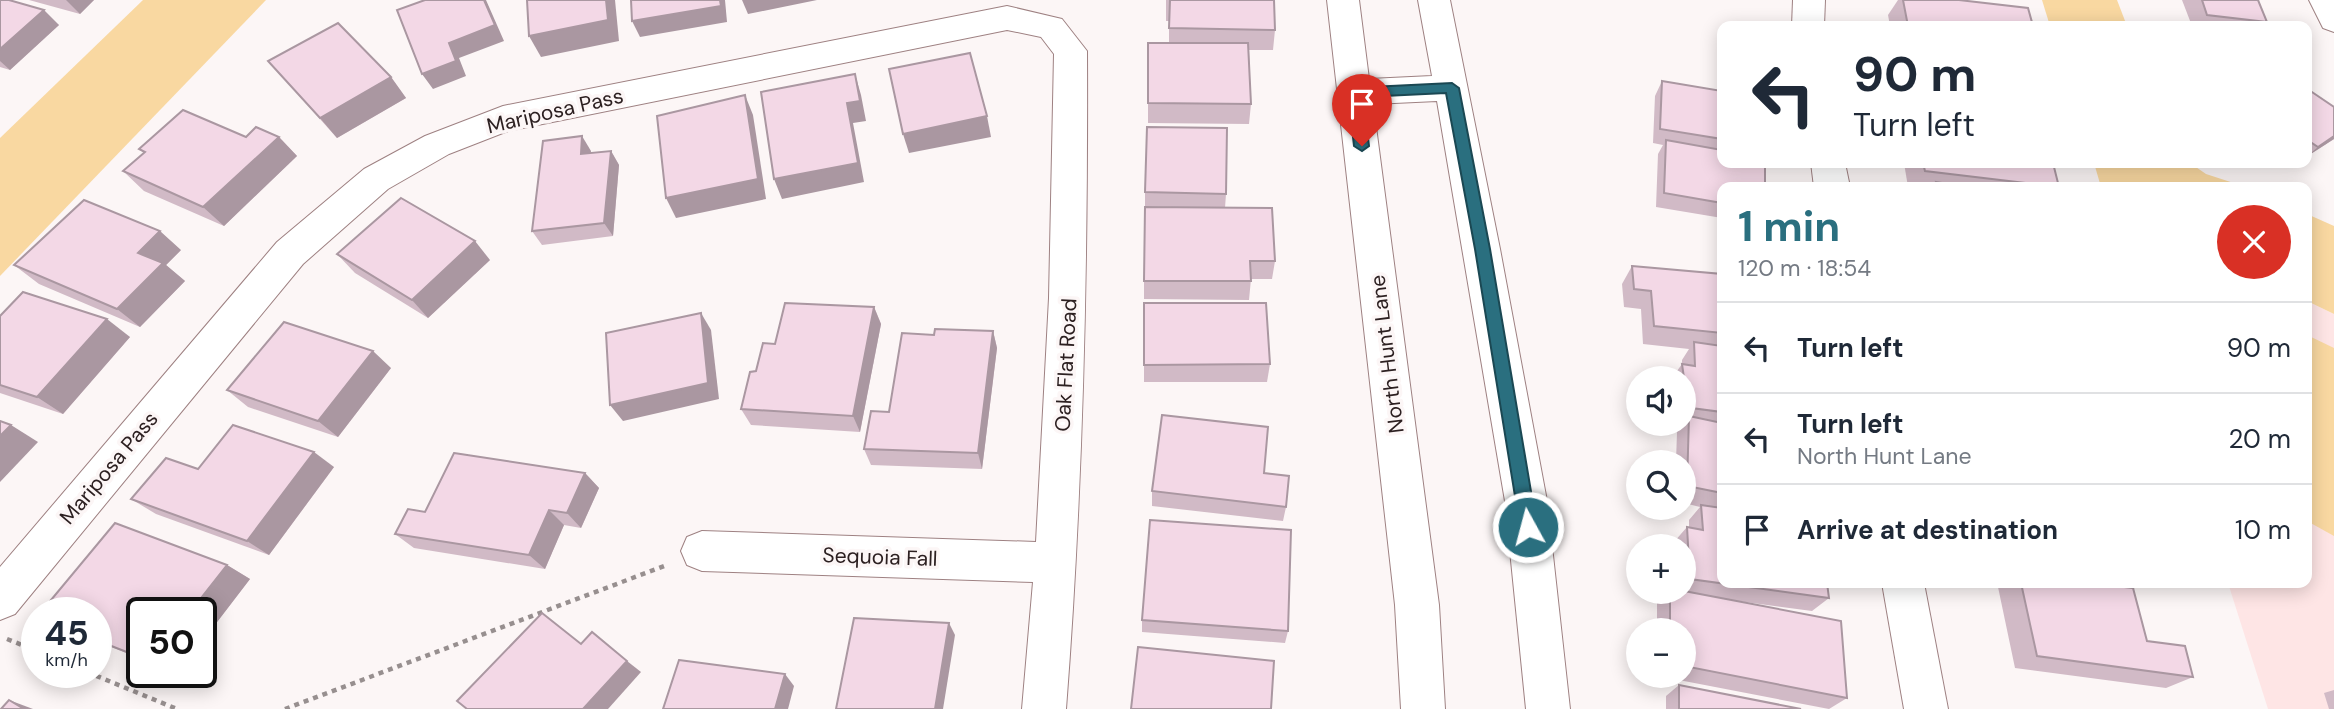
<!DOCTYPE html>
<html lang="en">
<head>
<meta charset="utf-8">
<style>
  :root { --surface:#fff; --page:#f2f2f3; --text:#1f2937; --muted:#747a83; --line:#e0e1e3; --accent:#2a6f7f }
  body { margin:0; font-family:"DM Sans",sans-serif; background:var(--page); color:var(--text); height:100vh; display:flex; flex-direction:column; font-size:26px; white-space:nowrap }
  * { box-sizing:border-box; margin:0 }
  p { font-size:23px; color:var(--muted) }
  .icon { flex:none; width:38px; height:38px; fill:none; stroke:currentColor; stroke-width:2; stroke-linecap:round; stroke-linejoin:round }
  .map { position:relative; flex:1; overflow:hidden }
  .panel { position:absolute; left:1717px; top:182px; width:595px; height:406px; display:flex; flex-direction:column; background:var(--surface); border-radius:14px; box-shadow:0 4px 18px #0003 }
  .panel>* { flex:none }
  .banner { position:absolute; left:1717px; top:21px; width:595px; height:147px; border-radius:14px; box-shadow:0 4px 18px #0003; background:#fff; color:var(--text); overflow:hidden }
  .fabs { position:absolute; left:1626px; top:366px; display:grid; gap:14px }
  .fabs a { display:grid; place-items:center; width:70px; height:70px; border-radius:50%; background:var(--surface); box-shadow:0 4px 18px #0003; font-size:35px }
  .speed { position:absolute; left:21px; top:597px; display:flex; gap:14px; font-size:35px; font-weight:700; text-align:center }
  .speed>* { display:grid; place-content:center; width:91px; height:91px; border-radius:50%; background:var(--surface); box-shadow:0 4px 18px #0003; line-height:1 }
  .speed small { font-size:18px; font-weight:400 }
  .speed .limit { border:4px solid #111; border-radius:10px; background:#fff; color:#111 }
  .pin { position:absolute; display:grid; place-items:center; width:60px; height:60px; color:#fff; margin:-72px -30px; border-radius:50% 50% 50% 0; rotate:-45deg; box-shadow:0 0 7px #0007 }
  .pin .icon { rotate:45deg }
  .me { position:absolute; width:77px; margin:-38px; rotate:353deg; stroke-linejoin:round; filter:drop-shadow(0 0 5px #0008) }
  .turn { display:flex; align-items:center; gap:24px; height:147px; padding:0 21px; font-size:32px }
  .turn .icon { width:91px; height:91px; stroke-width:2.5 }
  .turn b { display:block; font-size:49px; line-height:60px }
  .round { display:grid; place-items:center; flex:none; width:74px; height:74px; border-radius:37px; background:var(--page) }
  .head { display:flex; align-items:center; justify-content:space-between; height:119px; padding:0 21px }
  h1 { font-size:42px; font-weight:700; line-height:52px; color:var(--accent) }
  ul { padding:0; list-style:none }
  li { display:flex; align-items:center; gap:21px; height:91px; padding:0 21px; border-top:2px solid var(--line) }
  li div { flex:1 }
  li b { display:block; font-size:26px }
  li em { font-style:normal }
  .map>svg:first-child { display:block }
</style>
</head>
<body>
<div class="map">
<svg width="2334" height="709" viewBox="0 0 2334 709">
  <rect width="100%" height="100%" fill="#fcf6f6"/>
  <path fill="#fee5e5" d="M 2307,301 L 2334,314 L 2334,709 L 2268,709 L 2228,583 L 2306,583 Z"/>
  <g fill="#f9d8a1">
    <path d="M 143,0 L 266,0 L 0,276 L 0,138 Z"/>
    <path d="M 2042,0 L 2117,0 L 2127,26 L 2050,26 Z"/>
    <path d="M 2094,163 L 2190,163 L 2206,174 L 2246,187 L 2101,187 Z"/>
    <path d="M 2307,214 L 2334,226 L 2334,314 L 2307,301 Z"/>
    <path d="M 2307,335 L 2334,348 L 2334,536 L 2307,521 Z"/>
  </g>
  <g fill="none" stroke-linecap="round" stroke-linejoin="round">
    <g stroke="#9e8182" stroke-width="2">
      <g id="street">
        <path d="M 1793,0 L 1825,0 L 1824,26 L 1792,26 Z"/>
        <path d="M 2309,0 L 2334,0 L 2334,32 L 2323,28 Z"/>
        <path d="M 1007,6 L 1062,19 L 1087,51 C 1088,271 1083,490 1066,709 L 1022,709 L 1033,582 L 702,571 L 687,565 L 681,551 L 687,537 L 702,531 L 1036,542 L 1049,298 L 1054,54 L 1041,37 L 1007,30 L 508,131 L 449,154 L 388,189 L 303,264 L 15,614 L 0,620 L 0,567 L 277,242 L 364,169 L 425,136 L 503,106 Z"/>
        <path d="M 1811,163 L 1845,163 L 1850,187 L 1814,187 Z"/>
        <path d="M 1882,583 L 1924,583 L 1948,709 L 1904,709 Z"/>
      </g>
    </g>
    <g stroke="#9e8182" stroke-width="2">
      <path id="secondary" d="M 1327,0 L 1359,0 L 1369,79 L 1432,76 L 1418,0 L 1450,0 L 1500,249 L 1547,501 L 1570,709 L 1526,709 L 1505,501 L 1437,101 L 1373,104 L 1439,605 L 1445,709 L 1401,709 L 1395,605 Z"/>
    </g>
    <g stroke="#978f8f" stroke-width="4.5" stroke-dasharray="5 5" stroke-linecap="butt">
      <path d="M 7,639 L 37,651"/>
      <path d="M 87,672 L 177,709"/>
      <path d="M 285,709 L 667,565"/>
    </g>
    <use href="#street" fill="#fff" fill-rule="evenodd"/>
    <use href="#secondary" fill="#fff" fill-rule="evenodd"/>
  </g>
  <g fill="#d1bac6">
    <path d="M 0,0 L 59,25 L 10,70 L 0,67 Z"/>
    <path d="M 29,0 L 94,0 L 80,14 Z"/>
    <path d="M 1166,0 L 1274,0 L 1275,30 L 1273,50 L 1249,50 L 1251,104 L 1249,124 L 1148,123 L 1148,103 L 1169,43 L 1169,21 L 1166,21 Z"/>
    <path d="M 1898,0 L 1959,0 L 2033,26 L 1890,26 L 1888,15 Z"/>
    <path d="M 2182,0 L 2258,0 L 2267,22 L 2262,26 L 2192,26 Z"/>
    <path d="M 268,61 L 391,77 L 406,98 L 337,138 Z"/>
    <path d="M 1662,81 L 1722,91 L 1722,218 L 1656,207 L 1658,154 L 1663,145 L 1653,143 L 1655,96 Z"/>
    <path d="M 2306,88 L 2334,107 L 2334,139 L 2306,157 Z"/>
    <path d="M 246,137 L 279,137 L 297,156 L 224,226 L 144,191 L 123,171 L 144,153 L 139,149 Z"/>
    <path d="M 591,151 L 591,153 L 611,151 L 619,165 L 613,236 L 542,245 L 532,231 Z"/>
    <path d="M 1904,163 L 2053,163 L 2059,187 L 1908,187 Z"/>
    <path d="M 1145,192 L 1226,194 L 1225,208 L 1275,261 L 1272,279 L 1251,279 L 1249,300 L 1144,299 L 1144,281 L 1201,208 L 1145,206 Z"/>
    <path d="M 181,250 L 166,265 L 185,281 L 140,327 L 39,284 L 14,265 Z"/>
    <path d="M 337,254 L 490,260 L 428,318 L 355,273 Z"/>
    <path d="M 1632,266 L 1722,274 L 1722,583 L 1829,598 L 1812,611 L 1730,600 L 1847,698 L 1829,709 L 1658,676 L 1684,676 L 1684,630 L 1657,630 L 1657,601 L 1666,592 L 1684,592 L 1684,546 L 1675,546 L 1674,542 L 1687,527 L 1689,528 L 1689,520 L 1700,507 L 1684,503 L 1684,462 L 1676,462 L 1677,432 L 1682,425 L 1675,424 L 1684,424 L 1684,378 L 1672,378 L 1682,364 L 1682,360 L 1689,349 L 1643,344 L 1641,309 L 1624,307 L 1622,284 Z"/>
    <path d="M 874,307 L 881,324 L 860,432 L 751,425 L 741,409 L 756,371 L 775,344 Z"/>
    <path d="M 0,316 L 1,316 L 130,337 L 63,414 L 0,393 Z"/>
    <path d="M 993,331 L 997,348 L 982,469 L 871,465 L 864,449 L 889,412 L 934,335 Z"/>
    <path d="M 1270,364 L 1267,382 L 1144,382 L 1144,365 Z"/>
    <path d="M 391,368 L 338,437 L 248,407 L 227,390 Z"/>
    <path d="M 334,467 L 269,555 L 156,514 L 131,499 L 198,469 Z"/>
    <path d="M 585,473 L 599,488 L 581,528 L 564,525 L 545,569 L 414,548 L 395,534 L 425,512 Z"/>
    <path d="M 1264,473 L 1286,507 L 1283,521 L 1152,506 L 1152,491 Z"/>
    <path d="M 227,565 L 250,579 L 201,643 L 201,612 L 142,612 L 142,659 L 96,641 L 96,612 Z"/>
    <path d="M 2005,583 L 2145,583 L 2133,589 L 2147,641 L 2193,677 L 2166,688 L 2015,668 L 1998,587 Z"/>
    <path d="M 1142,620 L 1288,631 L 1285,643 L 1142,632 Z"/>
    <path d="M 1679,685 L 1801,709 L 1666,709 L 1666,696 Z"/>
    <path d="M 2334,690 L 2334,709 L 2329,709 L 2324,693 Z"/>
  </g>
  <g fill="#aa97a1">
    <path d="M 66,0 L 94,0 L 80,14 Z"/>
    <path d="M 484,0 L 486,0 L 504,41 L 459,58 L 466,76 L 433,89 L 422,74 Z"/>
    <path d="M 606,0 L 615,0 L 619,41 L 541,57 L 529,36 Z"/>
    <path d="M 720,0 L 725,0 L 727,22 L 640,37 L 632,21 Z"/>
    <path d="M 742,0 L 817,0 L 748,14 Z"/>
    <path d="M 44,10 L 59,25 L 10,70 L 0,61 L 0,49 Z"/>
    <path d="M 855,74 L 861,95 L 866,121 L 853,123 L 864,182 L 782,199 L 774,179 L 847,103 Z"/>
    <path d="M 391,77 L 406,98 L 337,138 L 320,118 Z"/>
    <path d="M 745,95 L 753,115 L 766,199 L 676,218 L 666,198 Z"/>
    <path d="M 987,116 L 991,137 L 909,153 L 903,134 Z"/>
    <path d="M 582,136 L 591,151 L 589,169 L 581,154 Z"/>
    <path d="M 2334,136 L 2334,139 L 2306,157 L 2318,147 Z"/>
    <path d="M 279,137 L 297,156 L 224,226 L 203,207 Z"/>
    <path d="M 611,151 L 619,165 L 613,236 L 604,223 Z"/>
    <path d="M 160,231 L 181,250 L 166,265 L 185,281 L 140,327 L 117,309 L 138,253 Z"/>
    <path d="M 475,241 L 490,260 L 428,318 L 412,300 Z"/>
    <path d="M 874,307 L 881,324 L 860,432 L 853,416 Z"/>
    <path d="M 701,313 L 711,330 L 719,399 L 623,421 L 610,405 Z"/>
    <path d="M 107,319 L 130,337 L 63,414 L 37,397 Z"/>
    <path d="M 993,331 L 997,348 L 982,469 L 978,453 Z"/>
    <path d="M 373,351 L 391,368 L 338,437 L 318,421 Z"/>
    <path d="M 11,425 L 38,442 L 0,482 L 0,436 Z"/>
    <path d="M 314,452 L 334,467 L 269,555 L 247,541 Z"/>
    <path d="M 585,473 L 599,488 L 581,528 L 567,513 Z"/>
    <path d="M 549,510 L 564,525 L 545,569 L 529,555 Z"/>
    <path d="M 227,565 L 250,579 L 201,643 L 201,612 L 190,612 Z"/>
    <path d="M 949,623 L 955,635 L 943,709 L 935,709 Z"/>
    <path d="M 627,661 L 641,672 L 608,709 L 583,709 Z"/>
    <path d="M 785,674 L 794,686 L 788,709 L 775,709 Z"/>
    <path d="M 9,700 L 33,709 L 24,709 Z"/>
  </g>
  <g fill="#f3d8e6" stroke="#aa97a1" stroke-width="2">
    <path d="M 0,0 L 9,0 L 44,10 L 0,49 Z"/>
    <path d="M 425,0 L 484,0 L 495,25 L 449,43 L 456,61 L 422,74 L 397,10 Z"/>
    <path d="M 527,0 L 606,0 L 608,20 L 529,36 Z"/>
    <path d="M 631,0 L 720,0 L 721,6 L 632,21 Z"/>
    <path d="M 1170,0 L 1274,0 L 1275,30 L 1169,28 Z"/>
    <path d="M 1903,0 L 1959,0 L 2028,8 L 2033,26 L 1908,26 Z"/>
    <path d="M 2202,0 L 2258,0 L 2267,22 L 2207,15 Z"/>
    <path d="M 338,23 L 391,77 L 320,118 L 268,61 Z"/>
    <path d="M 1148,43 L 1248,43 L 1251,104 L 1148,103 Z"/>
    <path d="M 970,53 L 987,116 L 903,134 L 889,69 Z"/>
    <path d="M 855,74 L 860,101 L 847,103 L 858,163 L 774,179 L 761,92 Z"/>
    <path d="M 1662,81 L 1722,91 L 1722,139 L 1660,129 Z"/>
    <path d="M 2306,88 L 2334,107 L 2334,136 L 2318,147 L 2306,139 Z"/>
    <path d="M 745,95 L 758,179 L 666,198 L 657,116 Z"/>
    <path d="M 183,110 L 246,137 L 256,127 L 279,137 L 203,207 L 123,171 L 145,152 L 139,149 Z"/>
    <path d="M 1147,127 L 1227,128 L 1226,194 L 1145,192 Z"/>
    <path d="M 582,136 L 581,154 L 611,151 L 604,223 L 532,231 L 543,141 Z"/>
    <path d="M 1666,140 L 1722,150 L 1722,163 L 1765,163 L 1765,187 L 1722,187 L 1722,203 L 1664,193 Z"/>
    <path d="M 1923,163 L 2053,163 L 2059,187 L 1925,171 Z"/>
    <path d="M 1936,182 L 1966,187 L 1937,187 Z"/>
    <path d="M 401,198 L 475,241 L 412,300 L 337,254 Z"/>
    <path d="M 84,200 L 160,231 L 138,253 L 163,263 L 117,309 L 14,265 Z"/>
    <path d="M 1145,207 L 1272,208 L 1275,261 L 1250,261 L 1251,281 L 1144,281 Z"/>
    <path d="M 1632,266 L 1722,274 L 1722,333 L 1654,326 L 1651,291 L 1634,289 Z"/>
    <path d="M 23,292 L 107,319 L 37,397 L 0,385 L 0,316 Z"/>
    <path d="M 785,303 L 874,307 L 853,416 L 741,409 L 750,372 L 756,371 L 763,343 L 775,344 Z"/>
    <path d="M 1144,303 L 1266,303 L 1270,364 L 1144,365 Z"/>
    <path d="M 701,313 L 708,383 L 610,405 L 606,333 Z"/>
    <path d="M 284,322 L 373,351 L 318,421 L 227,390 Z"/>
    <path d="M 935,329 L 993,331 L 978,453 L 864,449 L 871,411 L 889,412 L 902,333 L 934,335 Z"/>
    <path d="M 1694,342 L 1722,346 L 1722,412 L 1684,407 L 1684,378 L 1682,364 L 1695,366 Z"/>
    <path d="M 1162,415 L 1268,427 L 1264,473 L 1289,476 L 1286,507 L 1152,491 Z"/>
    <path d="M 1689,416 L 1722,423 L 1722,493 L 1687,486 Z"/>
    <path d="M 0,421 L 11,425 L 0,436 Z"/>
    <path d="M 233,425 L 314,452 L 247,541 L 131,499 L 166,458 L 198,469 Z"/>
    <path d="M 454,453 L 585,473 L 567,513 L 549,510 L 529,555 L 395,534 L 408,509 L 425,512 Z"/>
    <path d="M 1701,505 L 1722,508 L 1722,583 L 1827,583 L 1829,598 L 1690,579 L 1687,527 L 1703,530 Z"/>
    <path d="M 1150,520 L 1291,530 L 1288,631 L 1142,620 Z"/>
    <path d="M 115,523 L 227,565 L 190,612 L 142,612 L 142,658 L 96,640 L 96,612 L 41,612 Z"/>
    <path d="M 2021,583 L 2089,583 L 2133,588 L 2147,641 L 2185,646 L 2193,677 L 2037,656 Z"/>
    <path d="M 1684,591 L 1841,621 L 1847,698 L 1684,666 L 1684,630 L 1670,630 L 1670,592 Z"/>
    <path d="M 542,613 L 581,644 L 592,632 L 627,661 L 583,709 L 467,709 L 457,701 Z"/>
    <path d="M 854,618 L 949,623 L 935,709 L 836,709 Z"/>
    <path d="M 1138,647 L 1274,661 L 1271,709 L 1131,709 Z"/>
    <path d="M 679,660 L 785,674 L 775,709 L 663,709 Z"/>
    <path d="M 1679,685 L 1801,709 L 1679,709 Z"/>
    <path d="M 9,700 L 24,709 L 1,709 Z"/>
  </g>
  <path fill="#2a6f7f" stroke="#1b4853" stroke-width="2" d="M 1452,83 L 1459,88 L 1490,249 L 1537,527 L 1534,532 L 1528,535 L 1522,532 L 1520,527 L 1475,249 L 1446,93 L 1363,97 L 1369,146 L 1362,151 L 1354,146 L 1348,92 L 1350,88 Z"/>
  <g text-anchor="middle" stroke-width="7" stroke-linejoin="round" paint-order="stroke">
    <g font-size="21" fill="#2c2021" stroke="#fcf6f6">
      <text transform="translate(555 111) rotate(-13)" y="7">Mariposa Pass</text>
      <text transform="translate(1387 354) rotate(-97)" y="7">North Hunt Lane</text>
      <text transform="translate(1066 365) rotate(-87)" y="7">Oak Flat Road</text>
      <text transform="translate(109 468) rotate(-50)" y="7">Mariposa Pass</text>
      <text transform="translate(880 557) rotate(2)" y="7">Sequoia Fall</text>
    </g>
  </g>
</svg>
<div class="fabs">
<a><svg class="icon" aria-label="sound" viewBox="0 0 24 24"><path d="M4 9h4l5-4v14l-5-4H4zM17 9q2 3 0 6"/></svg></a>
<a><svg class="icon" aria-label="search" viewBox="0 0 24 24"><circle cx="10" cy="10" r="6"/><path d="M15 15l6 6"/></svg></a>
<a>+</a>
<a>−</a>
</div>
<div class="speed"><div>45<small>km/h</small></div><div class="limit">50</div></div>
<div class="pin" style="left:1362px;top:146px;background:#d93025"><svg class="icon" aria-label="arrive" viewBox="0 0 24 24"><path d="M6 21V4h12l-3 4 3 4H6"/></svg></div>
<svg class="me" style="left:1528px;top:527px" viewBox="-20 -20 40 40"><circle r="17" fill="#2a6f7f" stroke="#fff" stroke-width="3"/><path d="M0-11L8 9 0 5-8 9z" fill="#fff"/></svg>
<div class="banner">
<div class="turn"><svg class="icon" aria-label="left" viewBox="0 0 24 24"><path d="M17 20v-9H6M10 6l-5 5 5 5"/></svg><div><b>90 m</b>Turn left</div></div>
</div>
<section class="panel">
<div class="head"><div><h1>1 min</h1><p>120 m · 18:54</p></div><a class="round" style="background:#d93025;color:#fff"><svg class="icon" aria-label="close" viewBox="0 0 24 24"><path d="M6 6l12 12M18 6L6 18"/></svg></a></div>
<ul>
<li><svg class="icon" aria-label="left" viewBox="0 0 24 24"><path d="M17 20v-9H6M10 6l-5 5 5 5"/></svg><div><b>Turn left</b></div><em>90 m</em></li>
<li><svg class="icon" aria-label="left" viewBox="0 0 24 24"><path d="M17 20v-9H6M10 6l-5 5 5 5"/></svg><div><b>Turn left</b><p>North Hunt Lane</p></div><em>20 m</em></li>
<li><svg class="icon" aria-label="arrive" viewBox="0 0 24 24"><path d="M6 21V4h12l-3 4 3 4H6"/></svg><div><b>Arrive at destination</b></div><em>10 m</em></li>
</ul>
</section>
</div>
</body>
</html>
